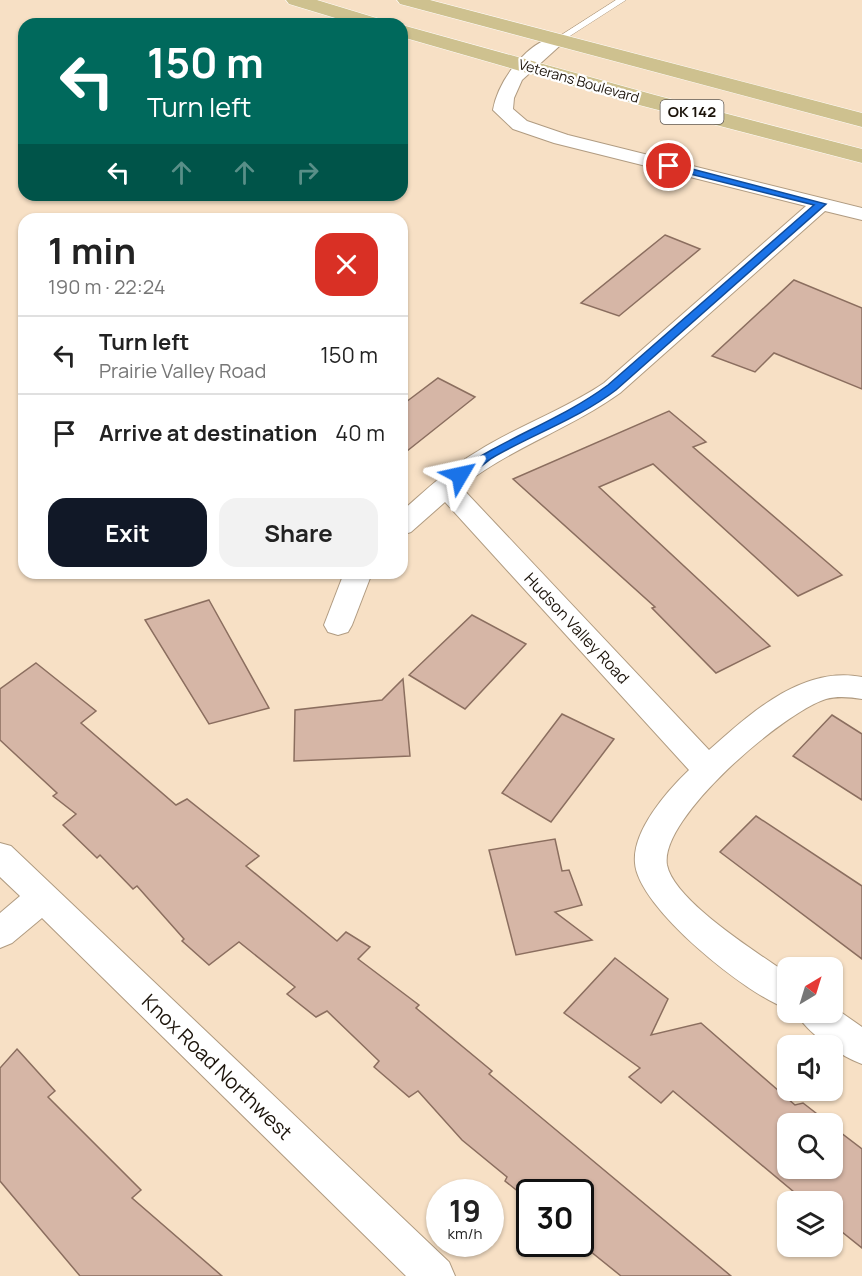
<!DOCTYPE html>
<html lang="en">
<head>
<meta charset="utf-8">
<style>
  :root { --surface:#fff; --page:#f2f2f2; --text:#222; --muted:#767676; --line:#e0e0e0; --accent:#111827 }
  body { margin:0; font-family:Manrope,sans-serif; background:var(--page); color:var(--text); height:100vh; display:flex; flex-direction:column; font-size:22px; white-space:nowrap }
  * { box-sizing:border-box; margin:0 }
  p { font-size:20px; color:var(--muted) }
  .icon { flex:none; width:33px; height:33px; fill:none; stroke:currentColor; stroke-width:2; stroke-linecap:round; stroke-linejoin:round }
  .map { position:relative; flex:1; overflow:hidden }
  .drawer { position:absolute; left:18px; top:213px; width:390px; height:366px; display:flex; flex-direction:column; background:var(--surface); border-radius:18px; box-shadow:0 2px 4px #0004 }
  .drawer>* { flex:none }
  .hud { position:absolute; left:18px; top:18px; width:390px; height:183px; border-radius:18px; box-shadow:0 2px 4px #0004; background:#00695c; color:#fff; overflow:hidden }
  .needle { width:39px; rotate:38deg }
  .buttons { position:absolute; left:777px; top:957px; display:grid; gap:12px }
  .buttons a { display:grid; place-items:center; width:66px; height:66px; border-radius:12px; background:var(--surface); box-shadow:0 2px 4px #0004; font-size:30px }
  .speed { position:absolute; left:426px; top:1179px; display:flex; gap:12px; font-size:30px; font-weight:700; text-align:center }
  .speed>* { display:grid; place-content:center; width:78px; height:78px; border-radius:50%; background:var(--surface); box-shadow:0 2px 4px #0004; line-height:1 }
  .speed small { font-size:15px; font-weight:400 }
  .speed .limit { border:3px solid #111; border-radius:9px; background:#fff; color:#111 }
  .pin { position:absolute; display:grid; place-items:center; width:51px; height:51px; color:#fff; margin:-26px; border:3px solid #fff; border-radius:50%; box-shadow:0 2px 6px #0007 }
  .me { position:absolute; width:66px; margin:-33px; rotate:54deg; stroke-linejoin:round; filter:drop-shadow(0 0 4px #0008) }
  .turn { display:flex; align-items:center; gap:21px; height:126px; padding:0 30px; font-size:27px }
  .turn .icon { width:78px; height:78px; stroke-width:2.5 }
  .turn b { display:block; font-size:42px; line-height:51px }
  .lanes { display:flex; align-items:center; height:57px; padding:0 30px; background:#0003; justify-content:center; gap:30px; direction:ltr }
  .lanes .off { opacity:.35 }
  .round { display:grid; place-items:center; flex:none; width:63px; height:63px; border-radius:18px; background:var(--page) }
  .overview { display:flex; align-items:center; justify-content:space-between; height:102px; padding:0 30px }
  h1 { font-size:36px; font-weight:700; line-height:45px }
  .primary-button { display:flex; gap:12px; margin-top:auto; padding:12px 30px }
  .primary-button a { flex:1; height:69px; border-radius:18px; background:var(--accent); color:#fff; font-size:24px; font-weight:700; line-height:69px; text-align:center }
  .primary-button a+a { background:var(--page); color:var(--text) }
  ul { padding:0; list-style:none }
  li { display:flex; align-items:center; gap:18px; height:78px; padding:0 30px; border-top:2px solid var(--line) }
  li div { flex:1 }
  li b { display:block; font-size:22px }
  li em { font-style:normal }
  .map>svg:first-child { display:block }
</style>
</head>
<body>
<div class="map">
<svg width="862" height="1276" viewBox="0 0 862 1276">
  <rect width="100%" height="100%" fill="#f7e0c5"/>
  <g fill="#d6b6a6" stroke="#8b6e5f" stroke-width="1.5">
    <path d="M 665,235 L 700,249 L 619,316 L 581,303 Z"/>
    <path d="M 794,280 L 862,308 L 862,389 L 774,353 L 755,372 L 712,356 Z"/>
    <path d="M 438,378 L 475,397 L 402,455 L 402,405 Z"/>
    <path d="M 669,411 L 706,442 L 693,447 L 842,575 L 798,596 L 653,464 L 599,487 L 770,646 L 716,673 L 652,608 L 655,607 L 513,479 Z"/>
    <path d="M 209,600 L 269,708 L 209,724 L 145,620 Z"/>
    <path d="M 472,615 L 526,644 L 465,709 L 409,675 Z"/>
    <path d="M 36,663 L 96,711 L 81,723 L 176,805 L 187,799 L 259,856 L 246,866 L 337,941 L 346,932 L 370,947 L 358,959 L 419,1005 L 416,1008 L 492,1071 L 489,1074 L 731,1276 L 621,1276 L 580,1243 L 580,1192 L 530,1192 L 530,1201 L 505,1181 L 507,1177 L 462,1140 L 418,1091 L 409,1097 L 374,1067 L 379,1061 L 327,1011 L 316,1017 L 287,994 L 295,987 L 239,942 L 209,965 L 182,941 L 184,939 L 137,886 L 133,889 L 100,855 L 97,858 L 63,825 L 76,814 L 53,796 L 57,793 L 0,740 L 0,689 Z"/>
    <path d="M 403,679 L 410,756 L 294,761 L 295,710 L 382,700 Z"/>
    <path d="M 562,714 L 614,739 L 551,822 L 502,793 Z"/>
    <path d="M 832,715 L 862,734 L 862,800 L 793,756 Z"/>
    <path d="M 756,816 L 862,886 L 862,959 L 720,852 Z"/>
    <path d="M 555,839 L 562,871 L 569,870 L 582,905 L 555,912 L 592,940 L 516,955 L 489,850 Z"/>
    <path d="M 615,958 L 668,999 L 651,1035 L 701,1023 L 795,1105 L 803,1103 L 830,1124 L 788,1124 L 788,1168 L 832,1168 L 832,1126 L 862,1149 L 862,1248 L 832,1224 L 832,1202 L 806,1202 L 673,1091 L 661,1103 L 629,1077 L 640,1068 L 564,1013 Z"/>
    <path d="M 17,1049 L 55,1091 L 48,1097 L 141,1190 L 132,1198 L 222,1276 L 80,1276 L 0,1181 L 0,1068 Z"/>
  </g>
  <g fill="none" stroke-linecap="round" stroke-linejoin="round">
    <g stroke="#b09b81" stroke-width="1">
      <path id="service" d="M 616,0 L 626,0 L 559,43 L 552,41 Z"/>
    </g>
    <g stroke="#b09b81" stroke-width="2">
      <g id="minor">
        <path d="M 556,36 L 562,37 L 565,41 L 522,80 L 514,98 L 513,109 L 527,121 L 568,135 L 862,208 L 862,220 L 825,211 L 620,393 C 570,429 510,448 461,487 L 709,750 C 750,714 802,665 862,677 L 862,699 C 850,697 837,696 826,699 C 784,712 659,818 667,865 C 674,901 758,953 788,974 L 788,1009 C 747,995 638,908 635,863 C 632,831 667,791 689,770 L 445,502 L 411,532 L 402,535 L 402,511 C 426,490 450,467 478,451 C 518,426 564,410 604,383 L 806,206 L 554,143 L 513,129 L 493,110 C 498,81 526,43 556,36 Z"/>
        <path d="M 344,573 L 372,573 L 352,625 L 348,632 L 338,635 L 328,632 L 324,625 Z"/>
        <path d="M 0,843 L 11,846 L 449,1262 L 455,1276 L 406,1276 L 42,918 L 12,943 L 0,948 L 0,913 L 20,896 L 0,877 Z"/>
        <path d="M 832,1006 L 862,1027 L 862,1064 C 842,1057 805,1032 796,1012 L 832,1012 Z"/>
      </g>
    </g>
    <g stroke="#fff" stroke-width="1">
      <g id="primary">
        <path d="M 286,0 L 317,0 L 383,20 L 386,24 L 355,24 L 289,4 Z"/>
        <path d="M 397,0 L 430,0 L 862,113 L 862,127 L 400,4 Z"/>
        <path d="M 402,25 L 655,95 L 862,149 L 862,163 L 639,105 L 402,37 Z"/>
      </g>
    </g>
    <use href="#service" fill="#fff" fill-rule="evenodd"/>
    <use href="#minor" fill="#fff" fill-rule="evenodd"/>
    <use href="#primary" fill="#cec18f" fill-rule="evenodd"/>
  </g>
  <path fill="#1a73e8" stroke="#114b97" stroke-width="1.5" d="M 669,163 L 826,204 L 616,390 C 578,419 533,434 492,458 C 482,464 469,481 456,478 L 456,472 C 504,438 561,420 608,385 L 814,205 L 666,168 L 666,164 Z"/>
  <g text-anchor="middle" stroke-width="4.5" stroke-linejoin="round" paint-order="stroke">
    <g font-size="14" fill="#1c140b" stroke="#fff">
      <text transform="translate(579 81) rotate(16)" y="5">Veterans Boulevard</text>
    </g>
    <rect fill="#fff" stroke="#605a54" stroke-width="1.5" x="660.5" y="100" width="63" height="24" rx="4.5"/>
    <g font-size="15" font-weight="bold" fill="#1c140b">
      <text x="692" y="117">OK 142</text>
    </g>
    <g font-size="16" fill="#1c140b" stroke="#fff">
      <text transform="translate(577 628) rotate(47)" y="6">Hudson Valley Road</text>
    </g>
    <g font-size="20" fill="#1c140b" stroke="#fff">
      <text transform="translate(217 1067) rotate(44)" y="7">Knox Road Northwest</text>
    </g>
  </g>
</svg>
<div class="buttons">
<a><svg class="needle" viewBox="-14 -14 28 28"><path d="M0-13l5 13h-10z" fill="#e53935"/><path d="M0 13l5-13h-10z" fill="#767676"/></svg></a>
<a><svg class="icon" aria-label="sound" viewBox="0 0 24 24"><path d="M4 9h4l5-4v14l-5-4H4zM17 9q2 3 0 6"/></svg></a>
<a><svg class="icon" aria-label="search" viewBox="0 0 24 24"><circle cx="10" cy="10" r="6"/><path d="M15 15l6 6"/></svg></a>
<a><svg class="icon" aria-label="layers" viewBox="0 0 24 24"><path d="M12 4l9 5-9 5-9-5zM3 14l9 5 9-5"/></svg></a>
</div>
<div class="speed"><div>19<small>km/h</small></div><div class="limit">30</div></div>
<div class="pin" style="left:669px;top:166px;background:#d93025"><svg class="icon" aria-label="arrive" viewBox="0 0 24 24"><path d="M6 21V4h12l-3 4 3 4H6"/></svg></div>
<svg class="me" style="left:460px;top:475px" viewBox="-20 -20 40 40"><path d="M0-17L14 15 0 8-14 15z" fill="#1a73e8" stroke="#fff" stroke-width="4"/></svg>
<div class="hud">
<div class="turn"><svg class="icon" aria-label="left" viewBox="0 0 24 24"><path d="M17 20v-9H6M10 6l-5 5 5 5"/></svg><div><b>150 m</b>Turn left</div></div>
<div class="lanes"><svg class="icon" aria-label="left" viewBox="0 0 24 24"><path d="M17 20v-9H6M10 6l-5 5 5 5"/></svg><svg class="icon off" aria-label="ahead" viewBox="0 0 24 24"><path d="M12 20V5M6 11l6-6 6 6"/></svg><svg class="icon off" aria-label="ahead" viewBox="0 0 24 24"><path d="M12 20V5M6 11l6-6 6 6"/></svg><svg class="icon off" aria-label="right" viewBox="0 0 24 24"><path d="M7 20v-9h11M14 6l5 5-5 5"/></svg></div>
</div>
<section class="drawer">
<div class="overview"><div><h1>1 min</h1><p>190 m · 22:24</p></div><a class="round" style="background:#d93025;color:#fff"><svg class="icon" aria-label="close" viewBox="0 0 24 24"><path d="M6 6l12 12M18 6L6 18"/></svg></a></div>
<ul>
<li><svg class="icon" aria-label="left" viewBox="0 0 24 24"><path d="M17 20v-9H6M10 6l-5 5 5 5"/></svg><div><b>Turn left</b><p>Prairie Valley Road</p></div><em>150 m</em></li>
<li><svg class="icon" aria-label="arrive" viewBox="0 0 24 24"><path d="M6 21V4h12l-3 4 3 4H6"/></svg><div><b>Arrive at destination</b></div><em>40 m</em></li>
</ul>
<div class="primary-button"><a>Exit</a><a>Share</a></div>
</section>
</div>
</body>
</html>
